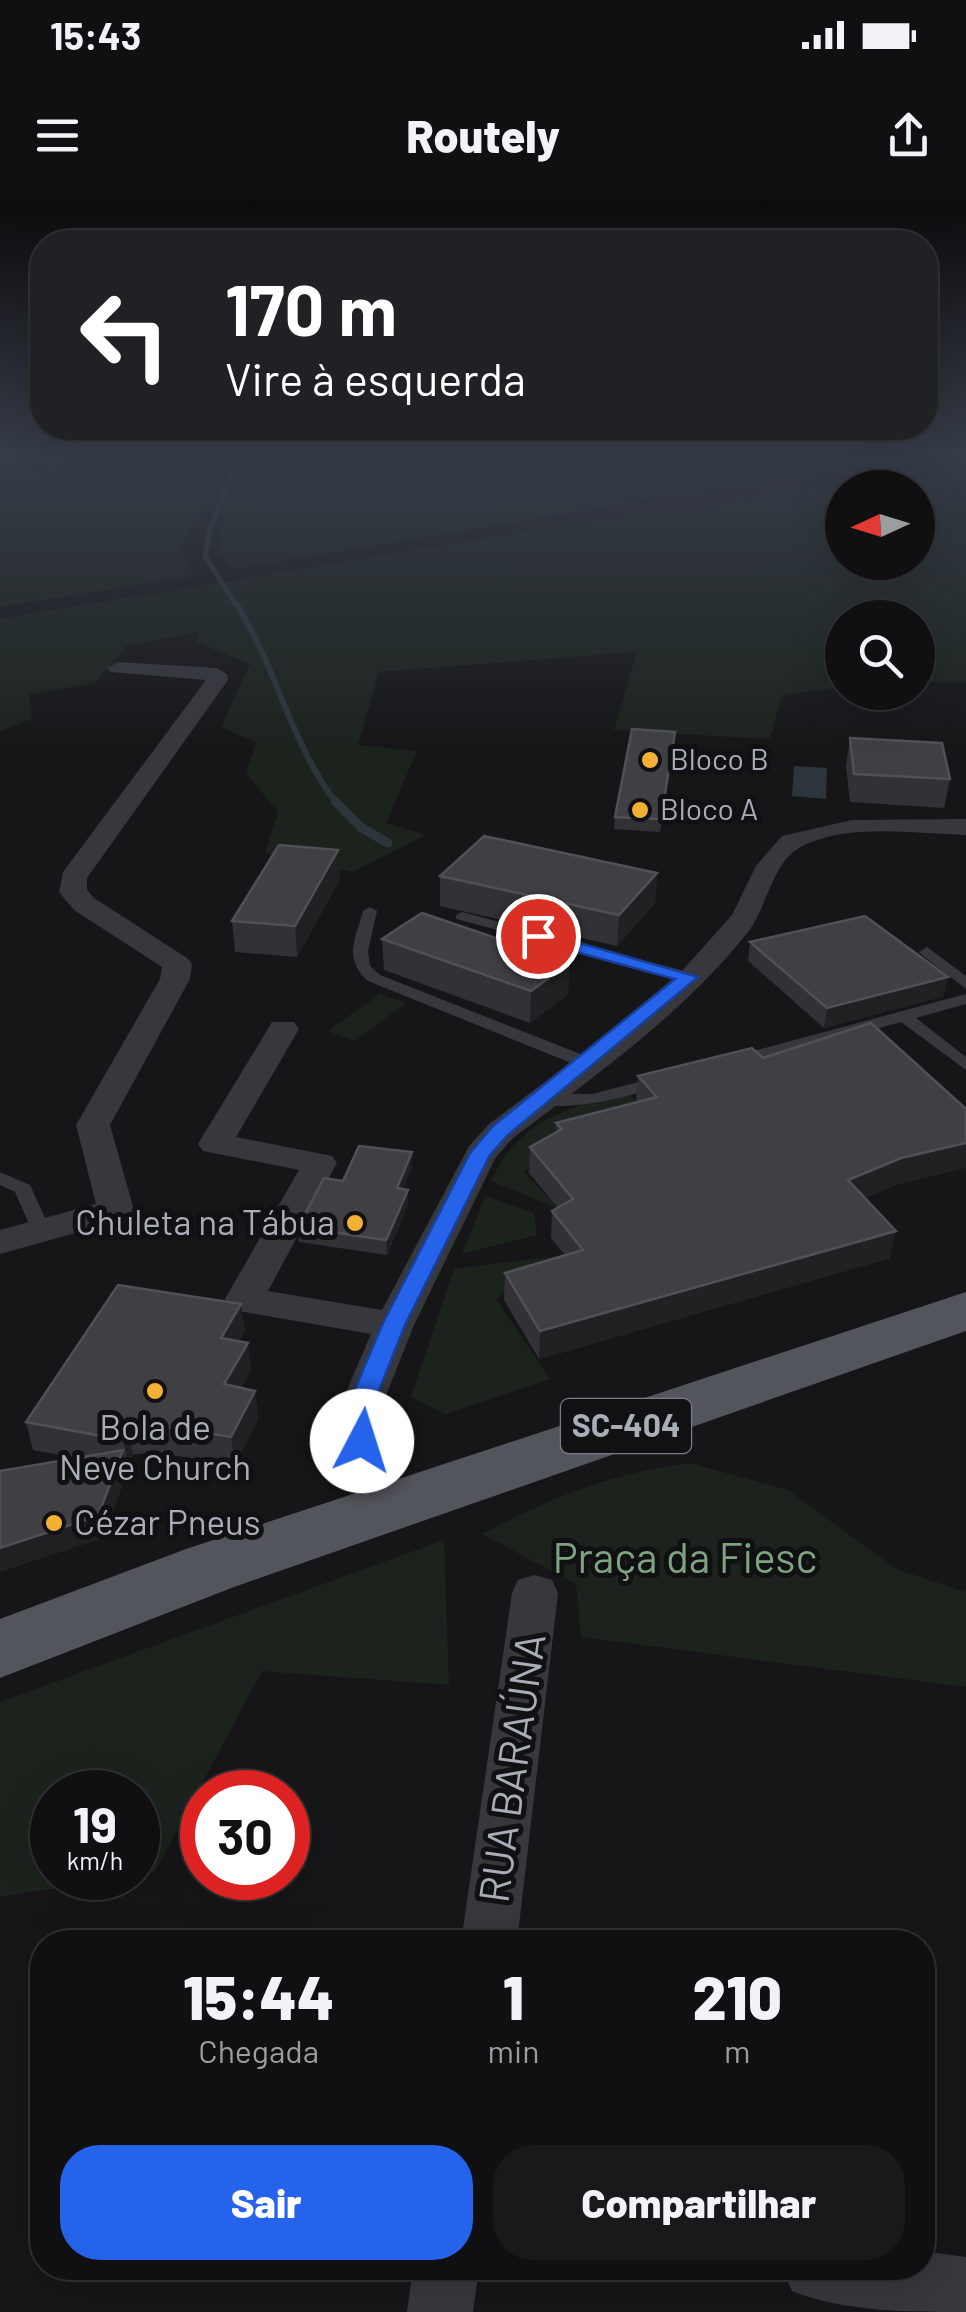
<!DOCTYPE html>
<html lang="pt">
<head>
<meta charset="utf-8">
<style>
  :root { --surface:#101012; --page:#19191b; --text:#f1f3f6; --muted:#9c9d9f; --line:#303032; --accent:#2563eb }
  body { margin:0; font-family:Barlow,sans-serif; background:var(--page); color:var(--text); height:100vh; display:flex; flex-direction:column; font-size:38px; white-space:nowrap }
  * { box-sizing:border-box; margin:0 }
  p { font-size:32px; color:var(--muted) }
  .icon { flex:none; width:55px; height:55px; fill:none; stroke:currentColor; stroke-width:2; stroke-linecap:round; stroke-linejoin:round }
  .map { position:relative; flex:1; overflow:hidden }
  .details { position:absolute; left:30px; top:1730px; width:905px; height:350px; display:flex; flex-direction:column; background:var(--surface); border-radius:40px; box-shadow:0 10px 40px #0002,0 0 0 2px var(--line) }
  .details>* { flex:none }
  .hud { position:absolute; left:30px; top:30px; width:908px; height:210px; border-radius:40px; box-shadow:0 10px 40px #0002,0 0 0 2px var(--line); background:#202124; color:#fff; overflow:hidden }
  .needle { width:65px; rotate:266deg }
  .tools { position:absolute; left:825px; top:270px; display:grid; gap:20px }
  .tools a { display:grid; place-items:center; width:110px; height:110px; border-radius:50%; background:var(--surface); box-shadow:0 10px 40px #0002,0 0 0 2px var(--line); font-size:50px }
  .speed { position:absolute; left:30px; top:1570px; display:flex; gap:20px; font-size:50px; font-weight:700; text-align:center }
  .speed>* { display:grid; place-content:center; width:130px; height:130px; border-radius:50%; background:var(--surface); box-shadow:0 10px 40px #0002,0 0 0 2px var(--line); line-height:1 }
  .speed small { font-size:25px; font-weight:400 }
  .speed .limit { border:15px solid #d22; background:#fff; color:#111 }
  .pin { position:absolute; display:grid; place-items:center; width:85px; height:85px; color:#fff; margin:-42px; border:5px solid #fff; border-radius:50%; box-shadow:0 2px 10px #0007 }
  .me { position:absolute; width:110px; margin:-55px; rotate:5deg; stroke-linejoin:round; filter:drop-shadow(0 0 8px #0008) }
  .turn { display:flex; align-items:center; gap:35px; height:210px; padding:0 30px; font-size:45px }
  .turn .icon { width:130px; height:130px; stroke-width:2.5 }
  .turn b { display:block; font-size:70px; line-height:85px }
  .eta { display:flex; justify-content:space-evenly; align-items:center; height:170px; text-align:center }
  .eta b { font-size:60px; font-weight:800; line-height:70px }
  .button { display:flex; gap:20px; margin-top:auto; padding:20px 30px }
  .button a { flex:1; height:115px; border-radius:40px; background:var(--accent); color:#fff; font-size:40px; font-weight:800; line-height:115px; text-align:center }
  .button a+a { background:var(--page); color:var(--text) }
  .status { display:flex; justify-content:space-between; align-items:center; height:70px; padding:0 50px; background:var(--surface); direction:ltr }
  .status svg { height:28px; fill:currentColor }
  header { display:flex; justify-content:space-between; align-items:center; height:130px; padding:0 30px; background:var(--surface); font-size:45px; font-weight:800 }
  .map>svg:first-child { display:block }
</style>
</head>
<body>
<div class="status"><b>15:43</b><svg viewBox="0 0 49 12"><path d="M0 12V9h3v3zM5 12V6h3v6zM10 12V3h3v9zM15 12V0h3v12zM26 1h20v11H26zM47 4h2v5h-2z"/></svg></div>
<header><svg class="icon" aria-label="menu" viewBox="0 0 24 24"><path d="M4 6h16M4 12h16M4 18h16"/></svg>Routely<svg class="icon" aria-label="share" viewBox="0 0 24 24"><path d="M12 15V3M7 8l5-5 5 5M5 13v7h14v-7"/></svg></header>
<div class="map">
<svg width="966" height="2112" viewBox="0 0 966 2112">
  <rect width="100%" height="100%" fill="#161618"/>
  <g fill="#1c231d" fill-rule="evenodd">
    <path d="M 0,253 L 929,253 L 234,369 C 213,351 218,338 226,314 L 201,311 L 181,348 L 193,376 L 0,407 Z"/>
    <path d="M 966,262 L 966,482 L 918,482 L 918,418 L 842,418 L 842,487 L 782,495 L 770,539 L 614,530 L 637,452 L 379,472 L 358,545 L 417,551 L 386,623 L 426,635 L 353,672 L 265,653 L 278,612 L 246,573 L 256,542 L 221,527 L 250,464 L 198,443 L 199,432 L 126,446 L 95,483 L 30,494 L 31,519 L 0,531 L 0,419 L 602,319 L 707,308 L 802,287 ZM 842,288 L 918,288 L 918,362 L 842,362 Z"/>
    <path d="M 380,794 L 406,803 L 355,841 L 328,831 Z"/>
    <path d="M 627,892 L 655,922 L 559,948 L 524,972 L 559,1009 L 491,981 C 518,920 567,908 627,892 Z"/>
    <path d="M 485,996 L 534,1013 L 537,1035 L 462,1054 Z"/>
    <path d="M 556,1056 L 496,1099 L 550,1179 L 446,1214 L 411,1197 L 454,1069 Z"/>
    <path d="M 690,1263 L 788,1290 L 896,1369 L 966,1392 L 966,1487 L 581,1437 L 576,1384 L 482,1334 C 549,1298 615,1272 690,1263 Z"/>
    <path d="M 444,1340 L 449,1485 L 262,1471 L 155,1672 L 138,1675 L 138,1592 L 52,1592 L 52,1678 L 121,1678 L 0,1697 L 0,1502 Z"/>
  </g>
  <path fill="#2c353c" d="M 794,566 L 827,568 L 826,599 L 792,596 Z"/>
  <g fill="none" stroke-linecap="round" stroke-linejoin="round">
    <path stroke="#2c353c" stroke-width="5" d="M 238,408 L 205,356 L 211,326 L 238,258 L 245,253"/>
    <path stroke="#2c353c" stroke-width="6" d="M 237,405 C 277,469 291,544 337,604"/>
    <path stroke="#2c353c" stroke-width="9" d="M 335,601 L 362,628 L 388,643"/>
    <g fill="#37383d" fill-rule="evenodd">
      <path d="M 370,707 L 377,711 L 368,751 L 370,766 L 380,775 L 593,859 L 596,863 L 593,867 L 581,867 L 368,781 C 343,758 355,740 363,711 Z"/>
      <path d="M 462,712 L 695,774 L 697,777 L 689,782 L 457,719 L 455,716 Z"/>
      <path d="M 927,747 L 966,776 L 966,789 L 922,755 L 919,752 Z"/>
      <path d="M 966,794 L 966,804 L 916,818 L 966,857 L 966,870 L 901,822 L 733,867 L 724,862 L 727,858 Z"/>
      <path d="M 662,876 L 671,881 L 668,885 C 638,893 558,918 532,899 L 541,894 L 592,894 Z"/>
      <path d="M 0,972 L 30,985 L 51,1031 L 48,1035 L 34,1035 L 15,992 L 0,985 Z"/>
    </g>
    <g fill="#37383d" fill-rule="evenodd">
      <path d="M 118,462 L 216,468 L 227,474 L 228,480 L 87,678 L 87,690 L 94,698 L 187,758 L 192,764 L 190,779 L 110,925 L 134,1010 L 129,1018 L 0,1054 L 0,1030 L 96,1004 L 76,925 L 160,779 L 162,767 L 74,710 L 59,692 L 63,672 L 206,480 L 111,472 L 107,468 Z"/>
      <path d="M 966,619 L 966,635 C 916,634 845,622 799,648 C 772,663 767,708 748,732 C 683,814 596,875 513,938 L 496,957 L 414,1125 L 379,1213 L 383,1241 L 406,1308 L 400,1320 L 384,1325 L 368,1320 L 341,1241 L 337,1213 L 371,1134 L 244,1112 L 230,1108 L 225,1099 L 299,970 L 203,951 L 198,944 L 272,822 L 294,822 L 299,829 L 236,937 L 332,956 L 337,963 L 268,1091 L 382,1110 L 469,946 L 489,924 L 619,826 L 682,771 L 732,715 L 756,666 L 782,636 L 852,620 Z"/>
      <path d="M 535,1375 L 552,1380 L 558,1393 L 517,1742 L 461,1742 L 512,1393 L 518,1380 Z"/>
      <path d="M 922,2051 L 966,2057 L 966,2112 C 908,2112 846,2112 792,2091 L 782,2068 L 922,2068 Z"/>
      <path d="M 413,2068 L 479,2068 L 473,2112 L 407,2112 Z"/>
    </g>
    <path fill="#53555c" fill-rule="evenodd" d="M 966,1092 L 966,1131 L 234,1387 L 0,1478 L 0,1419 L 186,1349 Z"/>
  </g>
  <g fill="#323236">
    <path d="M 850,538 L 950,579 L 944,608 L 850,602 L 846,566 Z"/>
    <path d="M 674,543 L 660,632 L 614,629 L 615,617 Z"/>
    <path d="M 657,673 L 655,703 L 617,746 L 440,706 L 440,676 Z"/>
    <path d="M 340,679 L 297,757 L 235,752 L 232,721 Z"/>
    <path d="M 382,739 L 569,763 L 568,794 L 530,823 L 384,770 Z"/>
    <path d="M 750,742 L 944,796 L 824,828 L 748,761 Z"/>
    <path d="M 638,876 L 896,985 L 865,998 L 890,1058 L 539,1159 L 504,1100 L 505,1073 L 565,1055 L 551,1038 L 552,1011 L 558,1008 L 529,973 L 530,947 L 556,932 L 556,923 L 636,902 Z"/>
    <path d="M 412,952 L 412,967 L 403,989 L 408,990 L 408,1004 L 387,1055 L 299,1042 L 298,1027 L 343,981 Z"/>
    <path d="M 245,1131 L 239,1141 L 251,1170 L 241,1188 L 255,1191 L 258,1219 L 235,1265 L 159,1253 L 133,1254 L 129,1268 L 126,1267 L 127,1272 L 103,1338 L 76,1258 L 33,1250 L 26,1222 Z"/>
  </g>
  <g fill="#212124">
    <path d="M 338,650 L 340,679 L 297,757 L 295,726 Z"/>
    <path d="M 657,673 L 655,703 L 617,746 L 619,715 Z"/>
    <path d="M 569,763 L 568,794 L 530,823 L 531,791 Z"/>
    <path d="M 948,777 L 944,796 L 824,828 L 827,808 Z"/>
    <path d="M 966,943 L 966,968 L 896,985 L 843,1007 L 848,980 L 901,958 Z"/>
    <path d="M 412,952 L 412,967 L 397,1003 L 397,988 Z"/>
    <path d="M 408,990 L 408,1004 L 387,1055 L 386,1040 Z"/>
    <path d="M 896,1031 L 890,1058 L 539,1159 L 540,1131 Z"/>
    <path d="M 241,1104 L 245,1131 L 225,1166 L 221,1138 Z"/>
    <path d="M 248,1143 L 251,1170 L 227,1212 L 224,1184 Z"/>
    <path d="M 255,1191 L 258,1219 L 235,1265 L 231,1237 Z"/>
    <path d="M 128,1226 L 133,1254 L 129,1268 L 123,1240 Z"/>
    <path d="M 123,1250 L 127,1272 L 103,1338 L 0,1372 L 0,1348 Z"/>
  </g>
  <g fill="#3f3f44" stroke="#4f5156" stroke-width="2.5">
    <path d="M 632,529 L 675,532 L 661,619 L 615,617 Z"/>
    <path d="M 850,538 L 942,543 L 950,579 L 854,574 Z"/>
    <path d="M 484,636 L 657,673 L 619,715 L 440,676 Z"/>
    <path d="M 279,645 L 338,650 L 295,726 L 232,721 Z"/>
    <path d="M 422,713 L 569,763 L 531,791 L 382,739 Z"/>
    <path d="M 865,716 L 948,777 L 827,808 L 750,742 Z"/>
    <path d="M 871,823 L 966,909 L 966,943 L 901,958 L 848,980 L 896,1031 L 540,1131 L 505,1073 L 583,1050 L 552,1011 L 573,999 L 530,947 L 562,929 L 556,923 L 657,897 L 638,876 L 752,848 L 763,858 Z"/>
    <path d="M 359,946 L 412,952 L 397,988 L 408,990 L 386,1040 L 298,1027 L 324,978 L 343,981 Z"/>
    <path d="M 118,1085 L 241,1104 L 221,1138 L 248,1143 L 224,1184 L 255,1191 L 231,1237 L 154,1225 L 128,1226 L 123,1240 L 26,1222 Z"/>
    <path d="M 123,1250 L 98,1316 L 0,1348 L 0,1271 Z"/>
  </g>
  <linearGradient id="sky" x2="0" y2="1"><stop stop-color="#0c0c0d"/><stop offset="0.46" stop-color="#363c48"/><stop offset="1" stop-color="#363c48" stop-opacity="0"/></linearGradient>
  <rect width="966" height="549" fill="url(#sky)"/>
  <path fill="#2563eb" stroke="#184099" stroke-width="2.5" d="M 538,731 L 698,777 L 508,935 L 490,955 L 405,1125 L 370,1213 L 374,1241 L 371,1247 L 352,1247 L 345,1213 L 382,1125 L 470,953 L 493,926 L 675,779 L 532,740 L 529,736 Z"/>
  <g fill="#f2b134" stroke="#111113" stroke-width="4">
    <circle cx="650" cy="560" r="10"/>
    <circle cx="640" cy="610" r="10"/>
    <circle cx="355" cy="1023" r="10"/>
    <circle cx="155" cy="1191" r="10"/>
    <circle cx="54" cy="1323" r="10"/>
  </g>
  <g text-anchor="middle" stroke-width="10" stroke-linejoin="round" paint-order="stroke">
    <g font-size="30" fill="#a8adb8" stroke="#111113" text-anchor="start">
      <text x="670" y="570">Bloco B</text>
      <text x="660" y="620">Bloco A</text>
    </g>
    <rect fill="#111113" stroke="#7b7e86" stroke-width="2.5" x="561" y="1199" width="130" height="54" rx="8"/>
    <g font-size="32" font-weight="bold" fill="#a8adb8">
      <text x="626" y="1237">SC-404</text>
    </g>
    <g font-size="35" fill="#a8adb8" stroke="#111113" text-anchor="end">
      <text x="335" y="1035">Chuleta na Tábua</text>
      <text x="155" y="1240" text-anchor="middle">Bola de<tspan x="155" dy="40">Neve Church</tspan></text>
      <text x="74" y="1335" text-anchor="start">Cézar Pneus</text>
    </g>
    <g font-size="42" fill="#7fa381" stroke="#111113">
      <text x="685" y="1373">Praça da Fiesc</text>
    </g>
    <g font-size="42" fill="#a8adb8" stroke="#111113">
      <text transform="translate(512 1568) rotate(-82)" y="15">RUA BARAÚNA</text>
    </g>
  </g>
</svg>
<div class="tools">
<a><svg class="needle" viewBox="-14 -14 28 28"><path d="M0-13l5 13h-10z" fill="#e53935"/><path d="M0 13l5-13h-10z" fill="#9c9d9f"/></svg></a>
<a><svg class="icon" aria-label="search" viewBox="0 0 24 24"><circle cx="10" cy="10" r="6"/><path d="M15 15l6 6"/></svg></a>
</div>
<div class="speed"><div>19<small>km/h</small></div><div class="limit">30</div></div>
<div class="pin" style="left:538px;top:736px;background:#d93025"><svg class="icon" aria-label="arrive" viewBox="0 0 24 24"><path d="M6 21V4h12l-3 4 3 4H6"/></svg></div>
<svg class="me" style="left:362px;top:1241px" viewBox="-20 -20 40 40"><circle r="19" fill="#fff"/><path d="M0-13L10 11 0 6-10 11z" fill="#2563eb"/></svg>
<div class="hud">
<div class="turn"><svg class="icon" aria-label="left" viewBox="0 0 24 24"><path d="M17 20v-9H6M10 6l-5 5 5 5"/></svg><div><b>170 m</b>Vire à esquerda</div></div>
</div>
<section class="details">
<div class="eta">
<div><b>15:44</b><p>Chegada</p></div>
<div><b>1</b><p>min</p></div>
<div><b>210</b><p>m</p></div>
</div>
<div class="button"><a>Sair</a><a>Compartilhar</a></div>
</section>
</div>
</body>
</html>
